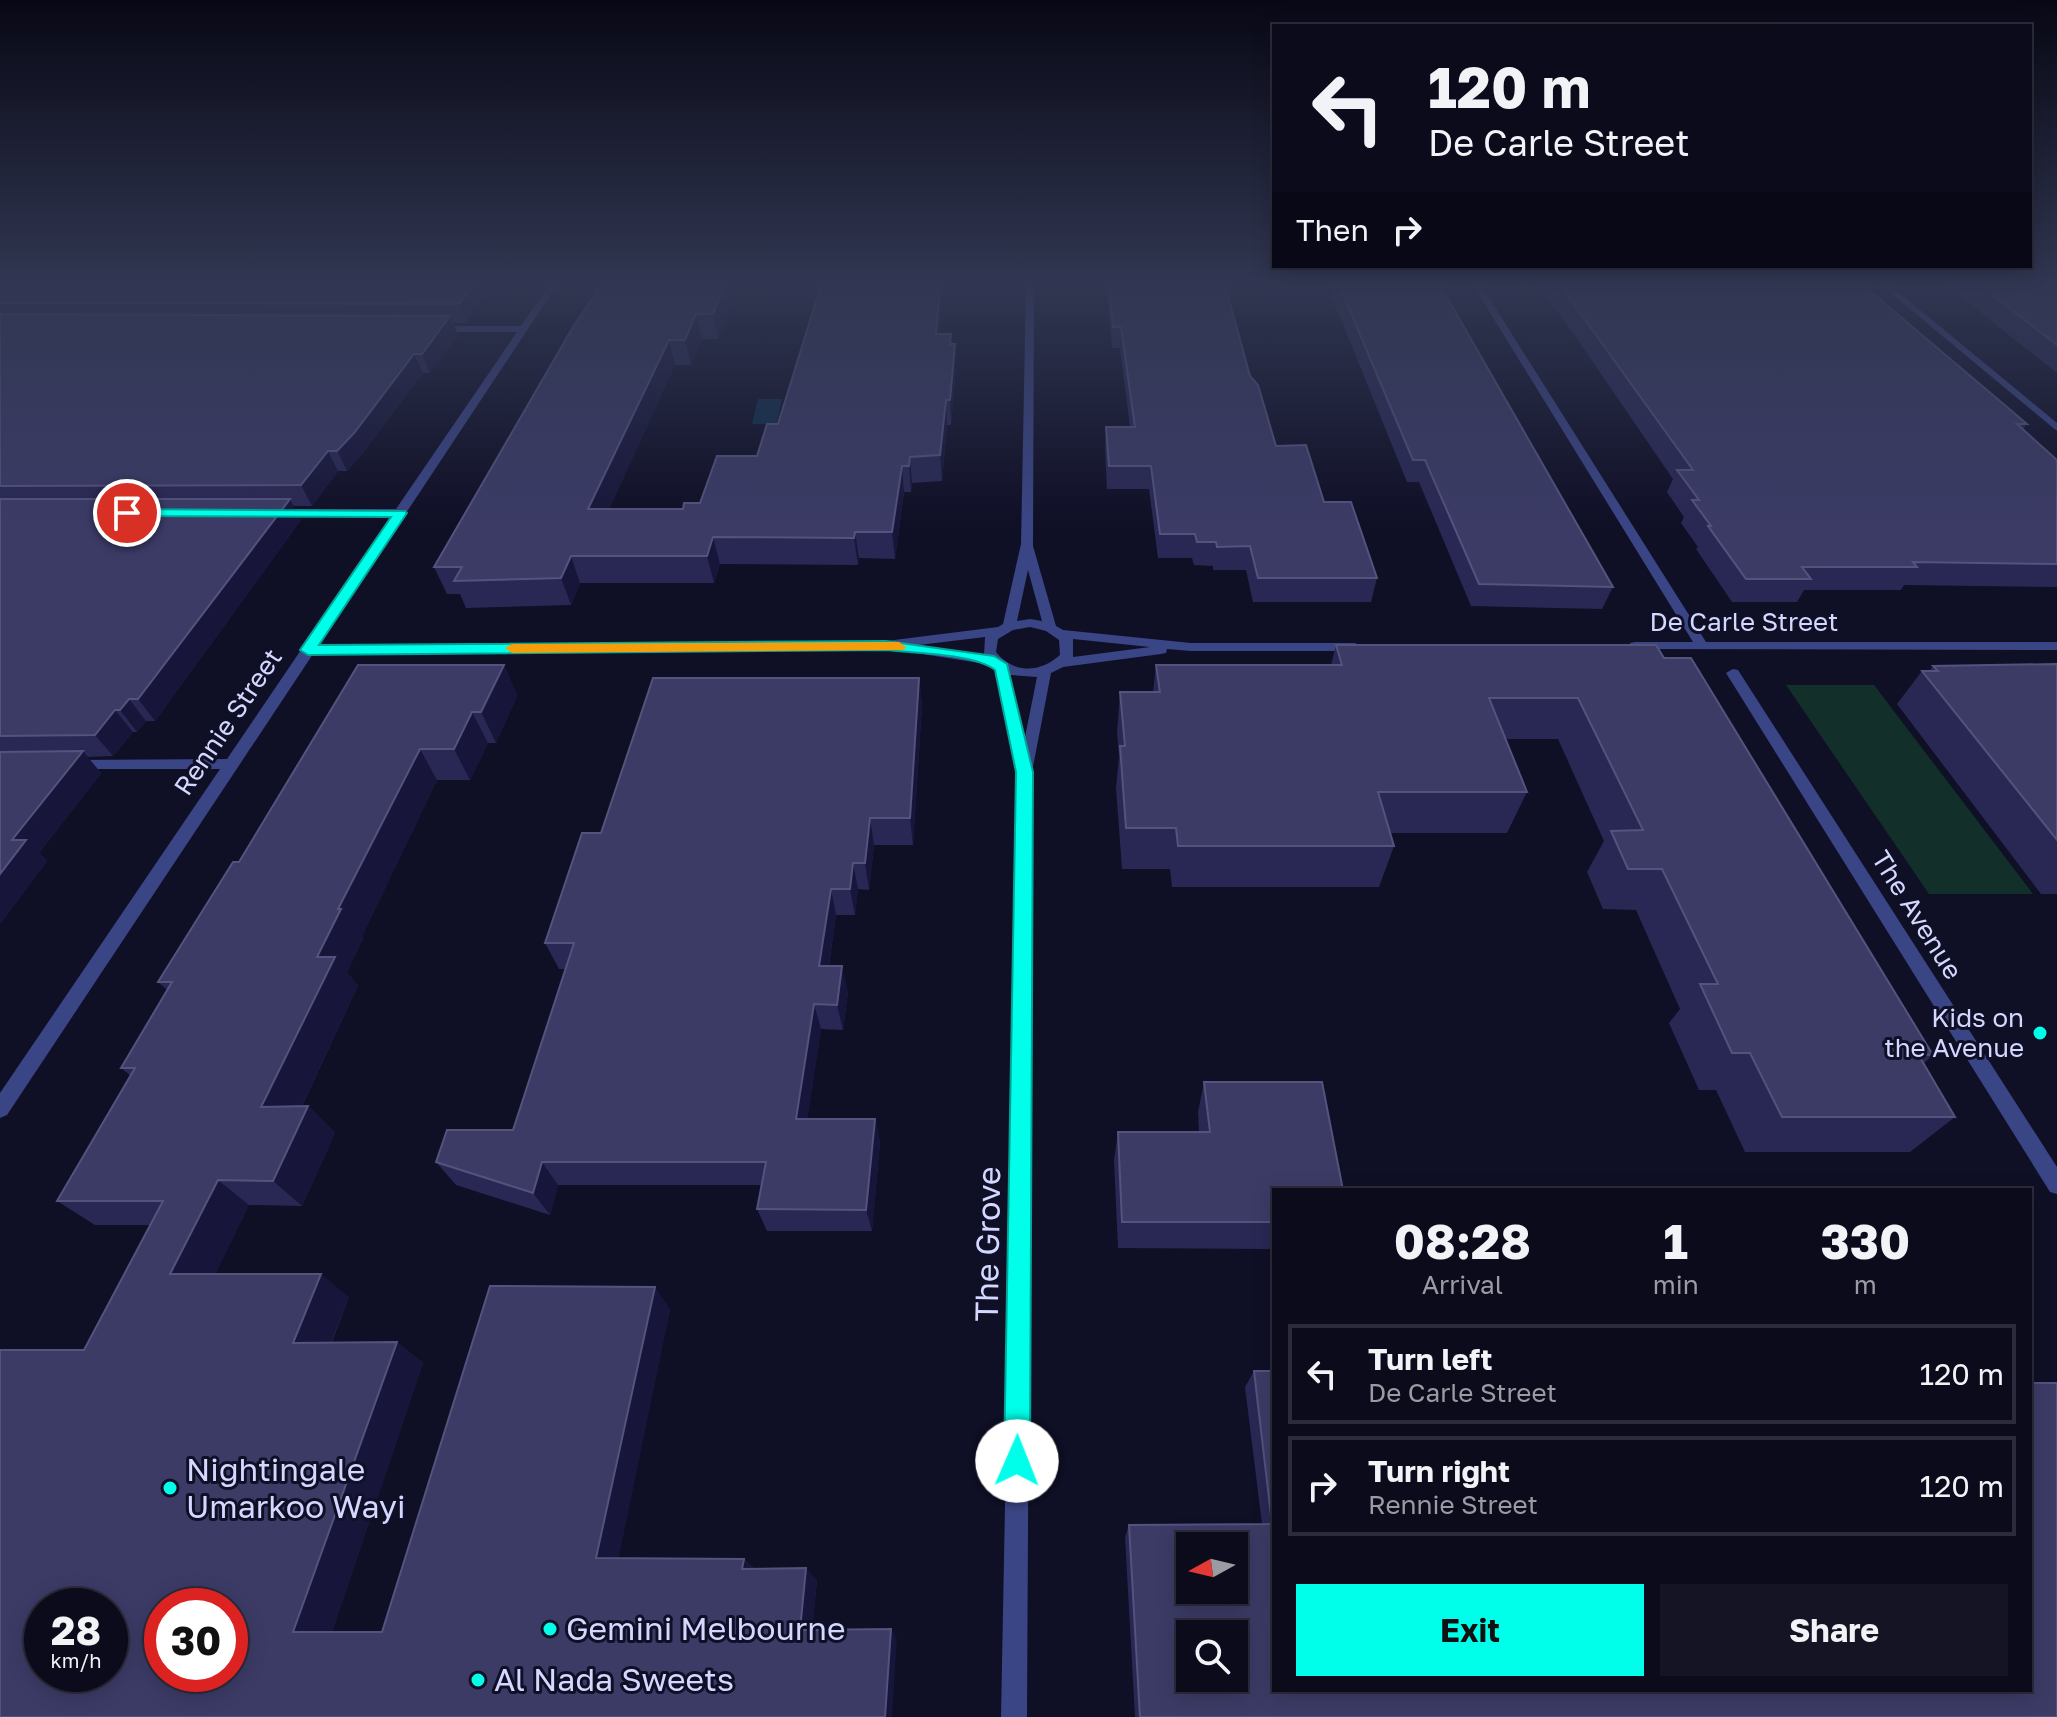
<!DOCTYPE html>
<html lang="en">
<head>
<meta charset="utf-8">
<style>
  :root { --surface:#0b0b1c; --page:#141425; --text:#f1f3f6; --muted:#9a9ba3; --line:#2b2b3b; --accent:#00ffea }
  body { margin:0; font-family:"Golos Text",sans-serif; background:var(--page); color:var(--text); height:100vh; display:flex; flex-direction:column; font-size:30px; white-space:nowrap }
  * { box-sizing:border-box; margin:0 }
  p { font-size:26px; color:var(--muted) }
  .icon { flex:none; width:44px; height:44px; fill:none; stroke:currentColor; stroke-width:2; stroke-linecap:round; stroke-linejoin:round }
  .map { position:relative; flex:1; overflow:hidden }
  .panel { position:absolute; left:1272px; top:1188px; width:760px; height:504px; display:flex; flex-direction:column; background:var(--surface); border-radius:0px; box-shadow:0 4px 20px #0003,0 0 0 2px var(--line) }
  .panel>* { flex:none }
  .hud { position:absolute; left:1272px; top:24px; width:760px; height:244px; border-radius:0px; box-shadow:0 4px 20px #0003,0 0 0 2px var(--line); background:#0b0b1c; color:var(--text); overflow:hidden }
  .needle { width:52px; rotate:262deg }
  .buttons { position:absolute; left:1176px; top:1532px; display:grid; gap:16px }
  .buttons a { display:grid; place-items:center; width:72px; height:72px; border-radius:0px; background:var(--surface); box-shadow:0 4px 20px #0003,0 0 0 2px var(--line); font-size:40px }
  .speed { position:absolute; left:24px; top:1588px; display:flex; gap:16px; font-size:40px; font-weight:700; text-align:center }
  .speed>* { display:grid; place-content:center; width:104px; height:104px; border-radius:50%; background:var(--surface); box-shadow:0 4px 20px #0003,0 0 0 2px var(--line); line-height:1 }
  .speed small { font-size:20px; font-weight:400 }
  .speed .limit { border:12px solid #d22; background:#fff; color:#111 }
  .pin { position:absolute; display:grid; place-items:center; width:68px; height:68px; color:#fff; margin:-34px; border:4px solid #fff; border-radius:50%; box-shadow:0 2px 8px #0007 }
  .me { position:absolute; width:88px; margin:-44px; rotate:1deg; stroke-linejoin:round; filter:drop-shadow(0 0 6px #0008) }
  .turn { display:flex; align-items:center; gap:28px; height:168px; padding:0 24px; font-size:36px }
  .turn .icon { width:104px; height:104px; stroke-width:2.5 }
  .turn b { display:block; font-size:56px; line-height:68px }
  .then { display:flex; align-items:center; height:76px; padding:0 24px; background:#0003; gap:16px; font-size:30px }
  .eta { display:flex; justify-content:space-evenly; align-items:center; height:136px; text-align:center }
  .eta b { font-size:48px; font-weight:700; line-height:56px }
  .cta { display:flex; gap:16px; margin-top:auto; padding:16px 24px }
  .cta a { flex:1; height:92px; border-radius:0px; background:var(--accent); color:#111; font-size:32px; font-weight:700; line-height:92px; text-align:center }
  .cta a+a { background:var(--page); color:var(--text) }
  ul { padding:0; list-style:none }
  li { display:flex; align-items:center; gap:24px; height:100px; margin:0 16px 12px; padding:0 8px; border:4px solid var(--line); border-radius:0px }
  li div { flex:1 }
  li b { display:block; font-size:30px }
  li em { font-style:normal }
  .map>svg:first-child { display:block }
</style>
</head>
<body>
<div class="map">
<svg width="2057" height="1717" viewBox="0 0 2057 1717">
  <rect width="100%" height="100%" fill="#0f0f26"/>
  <path fill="#123029" d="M 1786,685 L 1874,685 L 2033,894 L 1929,894 Z"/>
  <path fill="#0c2d48" d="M 758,399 L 782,399 L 777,424 L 752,424 Z"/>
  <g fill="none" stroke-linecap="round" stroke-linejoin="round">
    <g fill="#3a4585" fill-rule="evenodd">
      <path d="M 549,285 L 557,285 L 318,646 L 886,641 L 998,627 L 1003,624 L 1021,544 L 1026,285 L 1034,285 L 1033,546 L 1056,626 L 1063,630 L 1191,643 L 1355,643 L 1362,647 L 1355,651 L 1191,651 L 1167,649 L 1166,653 L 1161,654 L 1063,667 L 1051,673 L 1032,772 L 1027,1717 L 1001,1717 L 1019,766 L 1016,762 L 995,668 L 992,665 L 916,653 L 911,652 L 911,646 L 886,649 L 313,654 L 7,1115 L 0,1118 L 0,1093 L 220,769 L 73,769 L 66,764 L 68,760 L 227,759 L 391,517 L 278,517 L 272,513 L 278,509 L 396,509 L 517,332 L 433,332 L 428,329 L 433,326 L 521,326 ZM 1028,570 L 1042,621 L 1030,619 L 1017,621 ZM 1030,627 L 1046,631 L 1059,640 L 1060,655 C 1040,673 1014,674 996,652 L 998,639 L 1013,630 ZM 985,637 L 984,655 L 919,645 ZM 1073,639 L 1150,647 L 1073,657 ZM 1011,675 L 1037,677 L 1025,737 L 1010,675 Z"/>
      <path d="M 1473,285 L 1481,285 L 1706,642 L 2057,642 L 2057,650 L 1630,649 L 1630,643 L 1635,642 L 1693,642 Z"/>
      <path d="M 1881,285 L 1890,285 L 2057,423 L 2057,431 Z"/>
      <path d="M 1733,669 L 1738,670 L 2057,1167 L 2057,1194 L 2050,1192 L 1726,673 Z"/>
    </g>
  </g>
  <g fill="#292854">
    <path d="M 0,285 L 493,285 L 466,323 L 453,323 L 458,335 L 430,373 L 423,373 L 363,453 L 347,471 L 338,471 L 312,506 L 293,506 L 301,520 L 155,721 L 146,721 L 137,732 L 133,732 L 113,756 L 87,757 L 101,773 L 39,853 L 47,861 L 0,924 Z"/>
    <path d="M 601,285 L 737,288 L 718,339 L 702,339 L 691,365 L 675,365 L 609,509 L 683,509 L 700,503 L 757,456 L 778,424 L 943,285 L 940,334 L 952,344 L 956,368 L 951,425 L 947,425 L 942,481 L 912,483 L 911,492 L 904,492 L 895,559 L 859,558 L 858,565 L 720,564 L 714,583 L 580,583 L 571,605 L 466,608 L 460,594 L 447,594 L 434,567 Z"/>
    <path d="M 1106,285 L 1225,285 L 1250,376 L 1276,446 L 1324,502 L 1377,578 L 1371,602 L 1253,602 L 1246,570 L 1213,570 L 1213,566 L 1194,565 L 1192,558 L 1158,558 L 1149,489 L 1107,489 L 1105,449 L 1106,427 L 1130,427 L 1120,348 L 1112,348 Z"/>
    <path d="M 1327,285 L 1440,285 L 1613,587 L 1602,609 L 1471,606 L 1419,482 L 1407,482 Z"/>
    <path d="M 1537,285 L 1863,285 L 2027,424 L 2023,429 L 2057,460 L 2057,587 L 1904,585 L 1901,590 L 1804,590 L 1797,602 L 1732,602 L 1696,549 L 1698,547 L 1681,523 L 1684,517 L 1667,492 L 1673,479 L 1564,320 Z"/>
    <path d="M 1946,285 L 2057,285 L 2057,373 Z"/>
    <path d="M 1336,645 L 1664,658 L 1933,1055 L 1924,1063 L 1955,1117 L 1910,1152 L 1745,1152 L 1716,1090 L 1699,1090 L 1669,1023 L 1680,1009 L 1636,910 L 1603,909 L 1587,872 L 1604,841 L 1558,739 L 1506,739 L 1527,792 L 1507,833 L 1390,833 L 1394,846 L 1379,887 L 1172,887 L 1170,869 L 1122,869 L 1116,788 L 1119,756 L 1117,733 L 1120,692 L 1153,692 L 1156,665 L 1331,665 Z"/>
    <path d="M 2057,664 L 2057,894 L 2041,894 L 1897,704 L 1922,671 L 1929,671 L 1933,666 Z"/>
    <path d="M 504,665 L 517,696 L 496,743 L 488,743 L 470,780 L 437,780 L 362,936 L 363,939 L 347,972 L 358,986 L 302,1106 L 308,1106 L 335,1133 L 302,1206 L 249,1205 L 215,1274 L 349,1297 L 332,1342 L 397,1342 L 423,1363 L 332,1632 L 382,1632 L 670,1309 L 618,1558 L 744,1559 L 755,1569 L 817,1580 L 812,1630 L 897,1639 L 0,1717 L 84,1350 L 150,1225 L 95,1225 L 57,1201 L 131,1076 L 121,1068 L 167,990 L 158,982 L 239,862 Z"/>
    <path d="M 919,678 L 922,705 L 913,845 L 874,845 L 869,890 L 858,889 L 855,915 L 836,915 L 829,966 L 848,992 L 843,1030 L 821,1029 L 807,1119 L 875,1119 L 880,1142 L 872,1231 L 767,1231 L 757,1209 L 762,1185 L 558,1185 L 550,1215 L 456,1185 L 436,1162 L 513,1130 L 565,969 L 559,969 L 545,943 L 601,833 Z"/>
    <path d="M 1204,1082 L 1274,1190 L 1274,1249 L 1118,1248 L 1114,1160 L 1118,1132 L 1199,1132 L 1198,1112 Z"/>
    <path d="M 1254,1371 L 1274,1371 L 1274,1690 L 2030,1690 L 2057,1717 L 1135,1717 L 1125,1537 L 1129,1525 L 1262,1524 L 1245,1387 Z"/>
  </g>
  <g fill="#17163a">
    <path d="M 473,285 L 493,285 L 466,323 L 459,304 Z"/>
    <path d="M 725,285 L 737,285 L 737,288 L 718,339 L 713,314 Z"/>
    <path d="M 940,285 L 943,285 L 938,359 L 936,334 Z"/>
    <path d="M 696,314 L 702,339 L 691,365 L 685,340 Z"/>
    <path d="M 450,316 L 458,335 L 430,373 L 422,354 Z"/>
    <path d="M 669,340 L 675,365 L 597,535 L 588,509 Z"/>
    <path d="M 955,344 L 956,368 L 951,425 L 950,400 Z"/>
    <path d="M 414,354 L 423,373 L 363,453 L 347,471 L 337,451 Z"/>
    <path d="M 946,400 L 947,425 L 942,481 L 940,455 Z"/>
    <path d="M 328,451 L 338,471 L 312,506 L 301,485 Z"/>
    <path d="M 910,457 L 912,483 L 911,492 L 909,466 Z"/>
    <path d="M 902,466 L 904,492 L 895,559 L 892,532 Z"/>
    <path d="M 290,499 L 301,520 L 155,721 L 138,699 Z"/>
    <path d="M 855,532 L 859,558 L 858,565 L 854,538 Z"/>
    <path d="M 713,537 L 720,564 L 714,583 L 707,556 Z"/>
    <path d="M 571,556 L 580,583 L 571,605 L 561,578 Z"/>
    <path d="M 504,665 L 517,696 L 496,743 L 481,712 Z"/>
    <path d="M 919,678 L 922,705 L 913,845 L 910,818 Z"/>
    <path d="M 129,699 L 146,721 L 137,732 L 120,710 Z"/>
    <path d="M 115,710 L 133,732 L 113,756 L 95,735 Z"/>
    <path d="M 472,712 L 488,743 L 470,780 L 454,749 Z"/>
    <path d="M 420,749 L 437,780 L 362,936 L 363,939 L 347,972 L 358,986 L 289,1133 L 261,1107 L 317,957 L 338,909 Z"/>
    <path d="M 83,751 L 101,773 L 39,853 L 47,861 L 0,924 L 0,874 L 12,840 Z"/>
    <path d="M 870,818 L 874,845 L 869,890 L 865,863 Z"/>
    <path d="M 853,863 L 858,889 L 855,915 L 850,889 Z"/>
    <path d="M 831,889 L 836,915 L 825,992 L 819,966 Z"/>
    <path d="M 842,966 L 848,992 L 843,1030 L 837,1005 Z"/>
    <path d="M 814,1004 L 821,1029 L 804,1143 L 796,1119 Z"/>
    <path d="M 308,1106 L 335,1133 L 302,1206 L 273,1181 Z"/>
    <path d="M 875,1119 L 880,1142 L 872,1231 L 866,1210 Z"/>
    <path d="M 542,1162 L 558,1185 L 550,1215 L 533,1193 Z"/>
    <path d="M 218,1180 L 249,1205 L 204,1297 L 170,1274 Z"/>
    <path d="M 321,1274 L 349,1297 L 323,1363 L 293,1343 Z"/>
    <path d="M 655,1287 L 670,1309 L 616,1571 L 596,1558 Z"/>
    <path d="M 397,1342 L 423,1363 L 329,1642 L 293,1632 Z"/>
    <path d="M 744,1559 L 757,1571 L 742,1569 Z"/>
    <path d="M 806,1568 L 817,1580 L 811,1640 L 800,1630 Z"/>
    <path d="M 891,1629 L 897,1639 L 892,1717 L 885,1717 Z"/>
  </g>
  <g fill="#3b3b66" stroke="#53537e" stroke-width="2" fill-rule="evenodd">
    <path d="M 0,285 L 473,285 L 459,304 L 0,303 Z"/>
    <path d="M 601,285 L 725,285 L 713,314 L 696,314 L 685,340 L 669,340 L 588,509 L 683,509 L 684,503 L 700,503 L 717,456 L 757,456 L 767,424 L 778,424 L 821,285 L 940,285 L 936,334 L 951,334 L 950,344 L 955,344 L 950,400 L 946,400 L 940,455 L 910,457 L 909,466 L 902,466 L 892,532 L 855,532 L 854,538 L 713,537 L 707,556 L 571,556 L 561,578 L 454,581 L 462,567 L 434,567 L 573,327 Z"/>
    <path d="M 1109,285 L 1225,285 L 1250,376 L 1258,385 L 1276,446 L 1306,445 L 1324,502 L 1351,502 L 1377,578 L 1258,578 L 1250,546 L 1217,547 L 1216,542 L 1197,542 L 1195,534 L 1160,534 L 1151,466 L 1109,466 L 1106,427 L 1135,427 L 1121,327 L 1113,327 Z"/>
    <path d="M 1339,285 L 1440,285 L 1613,587 L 1479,584 L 1425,460 L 1413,460 Z"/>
    <path d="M 1560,285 L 1863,285 L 2027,424 L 2017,424 L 2057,460 L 2057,564 L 1913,562 L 1917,567 L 1802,567 L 1811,579 L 1746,579 L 1708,526 L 1711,526 L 1692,500 L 1699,500 L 1677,470 L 1693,470 Z"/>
    <path d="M 1980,285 L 2057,285 L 2057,345 Z"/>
    <path d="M 0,314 L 450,316 L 422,354 L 414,354 L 354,433 L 337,451 L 328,451 L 301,485 L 0,486 Z"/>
    <path d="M 0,499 L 290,499 L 138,699 L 129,699 L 120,710 L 115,710 L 95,735 L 0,736 Z"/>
    <path d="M 1336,645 L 1656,645 L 1664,658 L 1691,658 L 1933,1055 L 1918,1054 L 1955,1117 L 1782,1117 L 1750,1053 L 1732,1053 L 1700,984 L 1718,984 L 1662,869 L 1628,869 L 1611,831 L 1643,830 L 1578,698 L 1489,698 L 1527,792 L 1378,792 L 1394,846 L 1178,846 L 1176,828 L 1126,828 L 1120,746 L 1125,746 L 1120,692 L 1160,692 L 1156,665 L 1342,665 Z"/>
    <path d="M 2057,664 L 2057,840 L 1922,671 L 1938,671 L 1933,666 Z"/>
    <path d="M 358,665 L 504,665 L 481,712 L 472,712 L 454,749 L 420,749 L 338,909 L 341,909 L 317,957 L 335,957 L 261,1107 L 308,1106 L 273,1181 L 218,1180 L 170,1274 L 321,1274 L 293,1343 L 397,1342 L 293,1632 L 382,1632 L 490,1286 L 655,1287 L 596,1558 L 744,1559 L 742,1569 L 806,1568 L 800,1630 L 891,1629 L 885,1717 L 0,1717 L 0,1350 L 84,1350 L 163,1201 L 57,1201 L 135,1068 L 121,1068 L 172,982 L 158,982 L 233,862 L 239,862 ZM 42,1606 L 110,1606 L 110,1674 L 42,1674 ZM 162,1606 L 230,1606 L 230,1674 L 162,1674 Z"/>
    <path d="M 653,678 L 919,678 L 910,818 L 870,818 L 865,863 L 853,863 L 850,889 L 831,889 L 819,966 L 842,966 L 837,1005 L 814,1004 L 796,1119 L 875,1119 L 866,1210 L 757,1209 L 766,1162 L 542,1162 L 533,1193 L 436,1162 L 447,1130 L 513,1130 L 574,943 L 545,943 L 582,833 L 601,833 Z"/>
    <path d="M 83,751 L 12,840 L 26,840 L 0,874 L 0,752 Z"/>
    <path d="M 1204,1082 L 1322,1082 L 1343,1190 L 1274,1190 L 1274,1222 L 1122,1222 L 1118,1132 L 1210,1132 Z"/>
    <path d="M 1254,1371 L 1274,1371 L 1274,1690 L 2030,1690 L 2030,1383 L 2057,1383 L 2057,1717 L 1140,1717 L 1129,1525 L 1272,1524 ZM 1190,1546 L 1234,1546 L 1234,1590 L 1190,1590 ZM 1190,1634 L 1234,1634 L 1234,1678 L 1190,1678 Z"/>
  </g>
  <linearGradient id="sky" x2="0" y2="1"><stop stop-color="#080815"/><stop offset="0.54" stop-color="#313752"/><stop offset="1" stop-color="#313752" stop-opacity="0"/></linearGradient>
  <rect width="2057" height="525" fill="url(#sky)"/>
  <path fill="#00ffea" stroke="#00a698" stroke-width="2" d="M 127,509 L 405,511 L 407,513 L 319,645 L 886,641 L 994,656 L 1007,664 L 1033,772 L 1030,1461 L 1026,1471 L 1017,1475 L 1008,1471 L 1004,1461 L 1016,772 L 995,670 C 976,654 912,653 886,650 L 308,655 L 300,650 L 391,517 L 122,516 L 122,510 Z"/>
  <path fill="#f59e0b" d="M 899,642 L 906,647 L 904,650 L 512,653 L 505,648 L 512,644 Z"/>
  <g fill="#00ffea" stroke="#0f0f26" stroke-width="3">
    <circle cx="2040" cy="1033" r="8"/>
    <circle cx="170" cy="1488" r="8"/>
    <circle cx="550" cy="1629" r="8"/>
    <circle cx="478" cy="1680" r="8"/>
  </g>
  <g text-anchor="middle" stroke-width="6" stroke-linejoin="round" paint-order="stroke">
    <g font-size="26" fill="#d4d7ff" stroke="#0f0f26">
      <text x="1744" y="631">De Carle Street</text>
      <text transform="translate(228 722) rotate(-56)" y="9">Rennie Street</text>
      <text transform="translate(1917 915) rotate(58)" y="9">The Avenue</text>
    </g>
    <g font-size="26" fill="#d4d7ff" stroke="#0f0f26" text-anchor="end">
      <text x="2024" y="1027">Kids on<tspan x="2024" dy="30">the Avenue</tspan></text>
    </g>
    <g font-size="32" fill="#d4d7ff" stroke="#0f0f26">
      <text transform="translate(988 1244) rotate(-89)" y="11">The Grove</text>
    </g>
    <g font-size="32" fill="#d4d7ff" stroke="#0f0f26" text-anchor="start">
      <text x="186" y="1481">Nightingale<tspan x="186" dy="37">Umarkoo Wayi</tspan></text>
      <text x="566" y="1640">Gemini Melbourne</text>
      <text x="494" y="1691">Al Nada Sweets</text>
    </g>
  </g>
</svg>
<div class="buttons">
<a><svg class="needle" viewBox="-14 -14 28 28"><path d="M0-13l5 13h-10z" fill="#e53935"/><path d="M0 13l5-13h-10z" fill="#9a9ba3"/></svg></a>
<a><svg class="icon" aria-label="search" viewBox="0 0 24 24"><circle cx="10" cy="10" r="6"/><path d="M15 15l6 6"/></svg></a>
</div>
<div class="speed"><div>28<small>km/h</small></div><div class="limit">30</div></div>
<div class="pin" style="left:127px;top:513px;background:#d93025"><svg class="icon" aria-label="arrive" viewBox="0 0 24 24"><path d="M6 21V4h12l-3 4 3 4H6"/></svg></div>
<svg class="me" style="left:1017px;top:1461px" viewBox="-20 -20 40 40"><circle r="19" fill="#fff"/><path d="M0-13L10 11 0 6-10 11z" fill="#00ffea"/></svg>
<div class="hud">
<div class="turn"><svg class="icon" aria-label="left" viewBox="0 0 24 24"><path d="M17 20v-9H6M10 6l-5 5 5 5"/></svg><div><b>120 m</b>De Carle Street</div></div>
<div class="then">Then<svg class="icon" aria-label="right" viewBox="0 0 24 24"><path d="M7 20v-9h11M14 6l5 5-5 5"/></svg></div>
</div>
<section class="panel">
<div class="eta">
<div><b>08:28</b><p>Arrival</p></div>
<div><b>1</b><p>min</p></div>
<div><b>330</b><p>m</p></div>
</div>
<ul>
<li><svg class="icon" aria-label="left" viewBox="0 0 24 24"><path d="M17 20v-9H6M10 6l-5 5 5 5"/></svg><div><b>Turn left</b><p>De Carle Street</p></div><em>120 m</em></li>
<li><svg class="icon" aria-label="right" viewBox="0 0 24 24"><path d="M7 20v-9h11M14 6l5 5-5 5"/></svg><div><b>Turn right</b><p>Rennie Street</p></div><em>120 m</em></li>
</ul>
<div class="cta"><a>Exit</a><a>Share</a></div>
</section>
</div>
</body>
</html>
